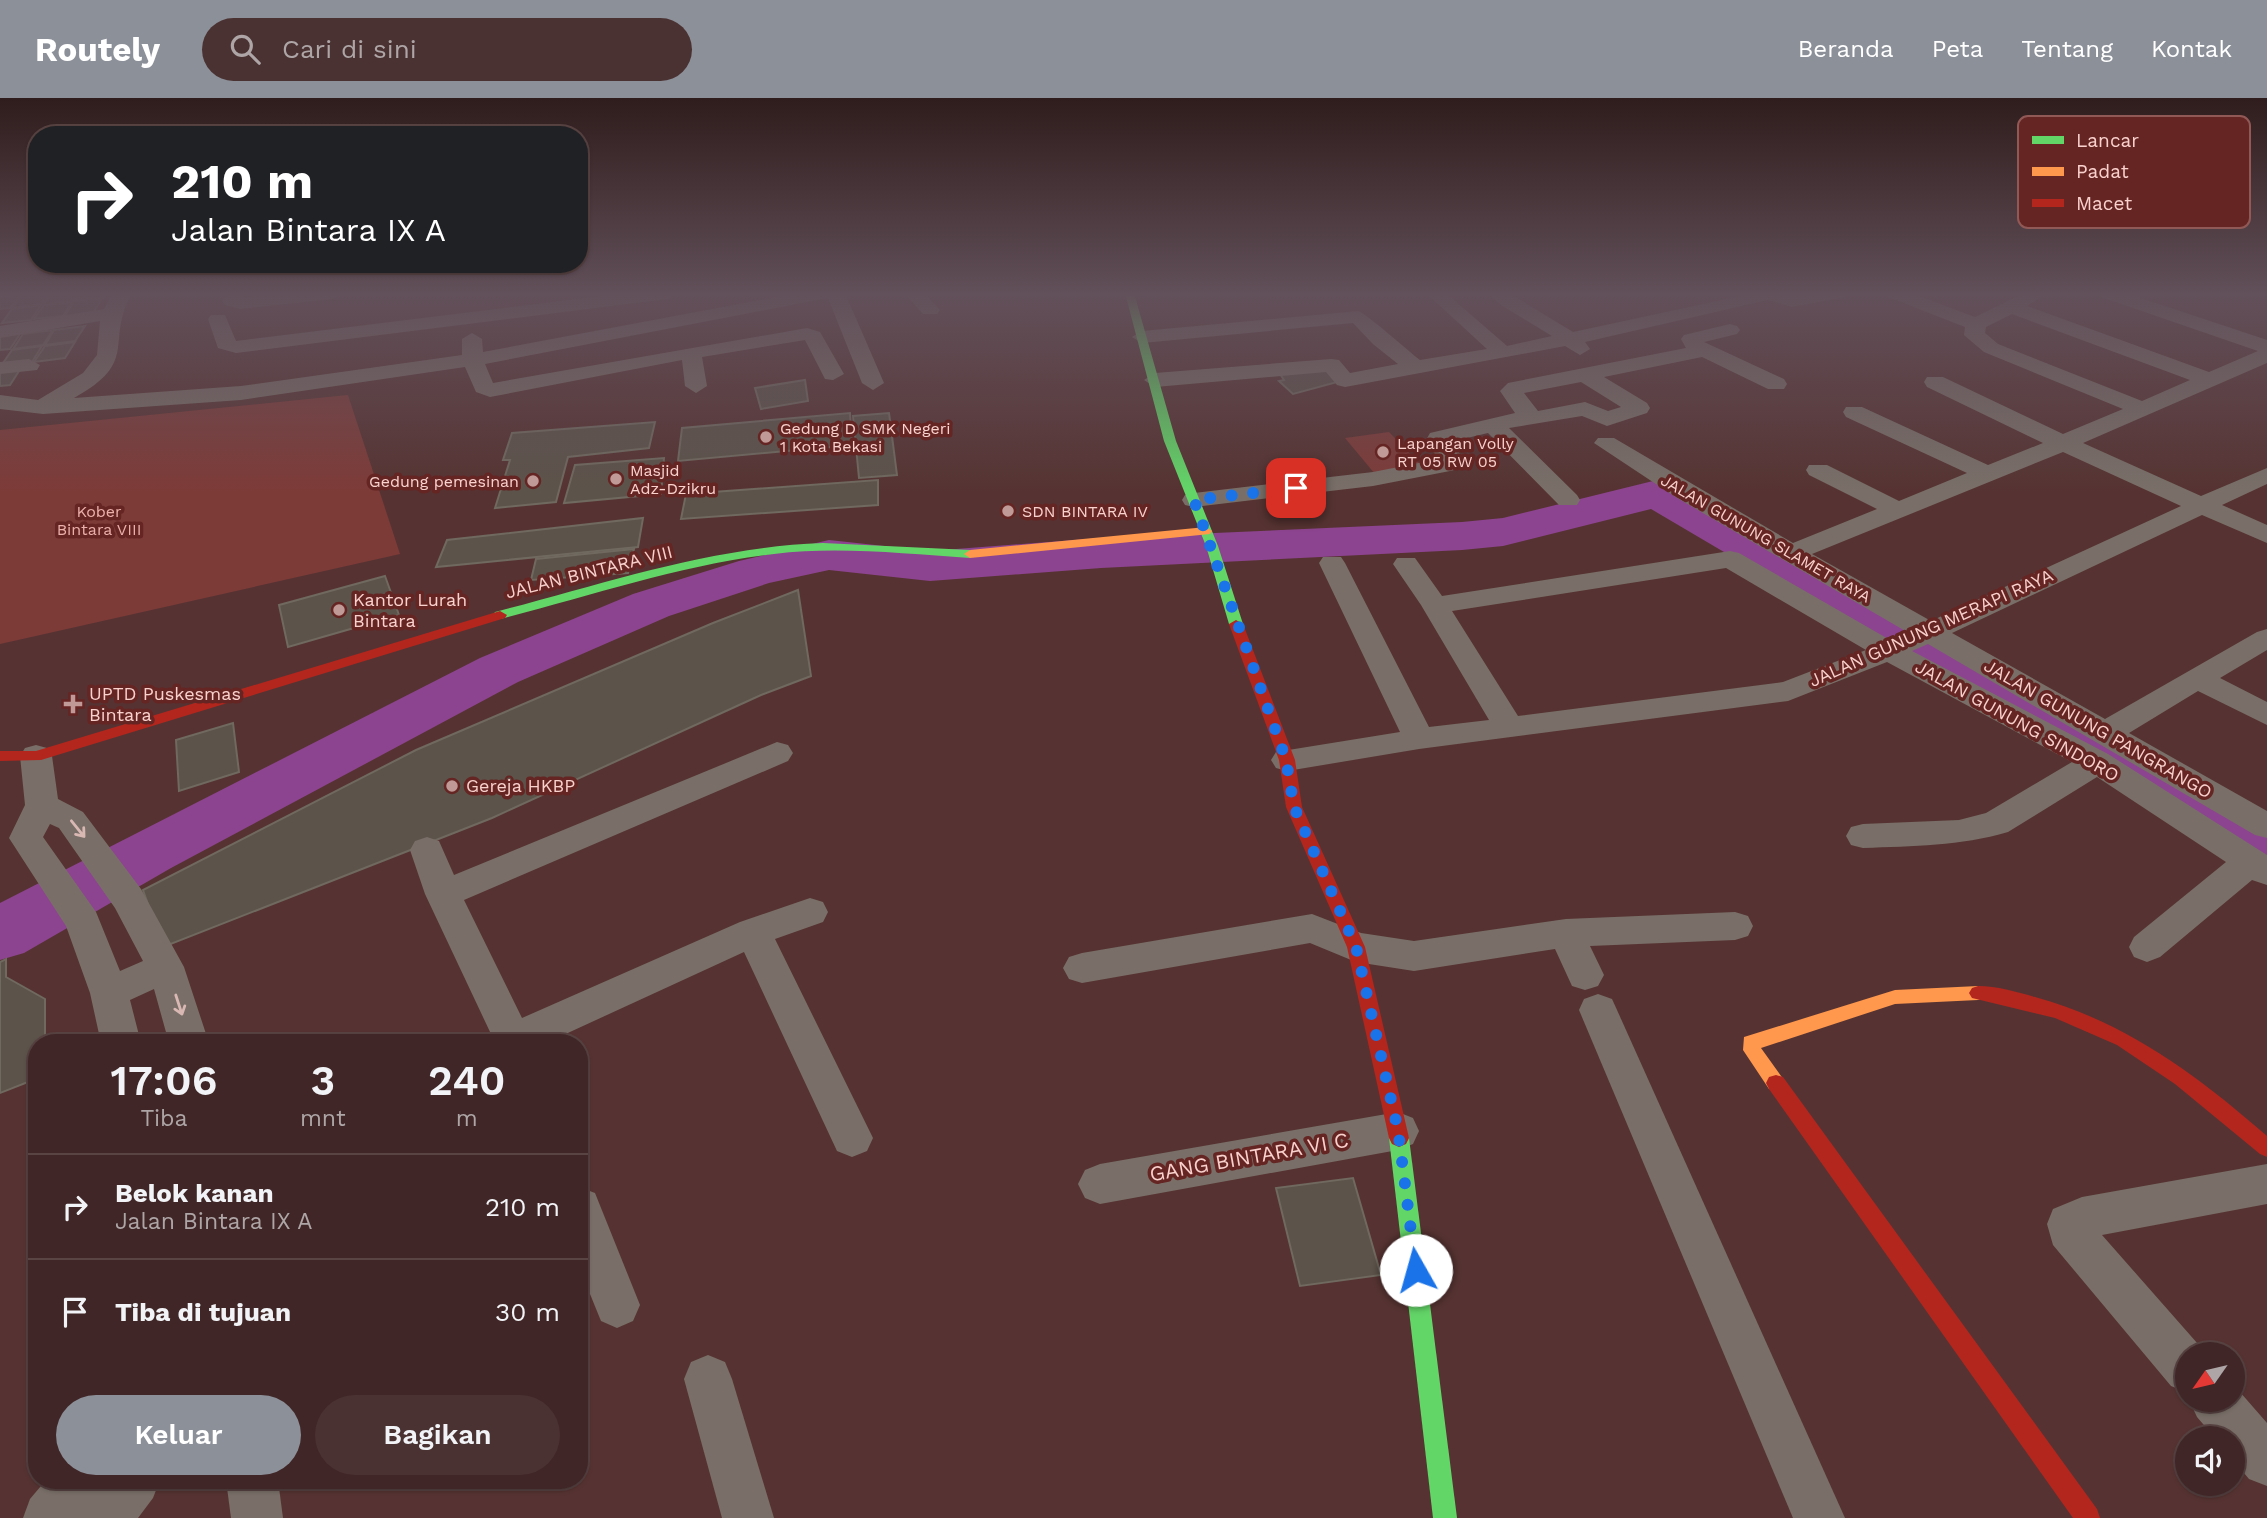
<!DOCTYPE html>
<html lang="id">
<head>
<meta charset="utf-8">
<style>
  :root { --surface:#402626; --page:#4b3232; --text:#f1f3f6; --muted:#aea5a7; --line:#594343; --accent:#8c9099 }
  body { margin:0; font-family:"Work Sans",sans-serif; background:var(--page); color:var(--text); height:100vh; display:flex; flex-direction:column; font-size:26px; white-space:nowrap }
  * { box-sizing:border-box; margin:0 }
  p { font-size:23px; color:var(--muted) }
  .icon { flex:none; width:38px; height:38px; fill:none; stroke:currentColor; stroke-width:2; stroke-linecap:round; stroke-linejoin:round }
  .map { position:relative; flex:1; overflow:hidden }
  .sheet { position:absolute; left:28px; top:936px; width:560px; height:455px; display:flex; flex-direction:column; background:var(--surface); border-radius:28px; box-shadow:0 2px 5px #0004,0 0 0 2px var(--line) }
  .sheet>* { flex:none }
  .top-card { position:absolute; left:28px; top:28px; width:560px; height:147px; border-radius:28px; box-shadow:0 2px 5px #0004,0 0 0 2px var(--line); background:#202124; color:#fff; overflow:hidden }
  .needle { width:46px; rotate:236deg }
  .buttons { position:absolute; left:2175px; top:1244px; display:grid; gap:14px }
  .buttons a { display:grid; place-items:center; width:70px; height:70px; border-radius:50%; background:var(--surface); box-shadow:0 2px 5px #0004,0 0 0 2px var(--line); font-size:35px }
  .pin { position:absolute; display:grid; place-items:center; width:60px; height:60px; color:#fff; margin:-30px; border-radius:14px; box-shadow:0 4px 10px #0006 }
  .me { position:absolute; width:77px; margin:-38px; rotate:353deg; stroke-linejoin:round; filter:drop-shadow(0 0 5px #0008) }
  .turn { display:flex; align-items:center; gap:24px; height:147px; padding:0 28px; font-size:32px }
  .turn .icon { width:91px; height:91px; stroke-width:2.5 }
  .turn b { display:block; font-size:49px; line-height:60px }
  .eta { display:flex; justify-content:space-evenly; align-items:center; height:119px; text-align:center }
  .eta b { font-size:42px; font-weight:600; line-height:49px }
  .primary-button { display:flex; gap:14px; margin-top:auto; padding:14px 28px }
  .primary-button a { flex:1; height:80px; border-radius:42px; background:var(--accent); color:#fff; font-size:28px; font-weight:600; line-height:80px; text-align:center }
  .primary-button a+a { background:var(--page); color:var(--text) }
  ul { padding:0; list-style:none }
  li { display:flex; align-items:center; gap:21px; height:105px; padding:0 28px; border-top:2px solid var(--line) }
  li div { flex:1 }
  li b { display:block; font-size:26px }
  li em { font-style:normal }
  header { display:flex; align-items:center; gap:42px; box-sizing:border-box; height:98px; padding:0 35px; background:var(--accent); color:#fff }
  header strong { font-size:33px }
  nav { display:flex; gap:38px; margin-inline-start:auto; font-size:24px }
  .search { width:490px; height:63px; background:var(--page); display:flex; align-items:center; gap:18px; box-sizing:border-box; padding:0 24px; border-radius:38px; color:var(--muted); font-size:26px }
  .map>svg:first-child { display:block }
</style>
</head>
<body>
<header>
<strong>Routely</strong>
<div class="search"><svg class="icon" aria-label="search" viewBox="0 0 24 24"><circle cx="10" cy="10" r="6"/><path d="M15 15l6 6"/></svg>Cari di sini</div>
<nav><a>Beranda</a><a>Peta</a><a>Tentang</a><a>Kontak</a></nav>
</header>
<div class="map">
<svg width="2267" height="1420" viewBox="0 0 2267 1420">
  <rect width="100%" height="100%" fill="#563332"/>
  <g fill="#7d3b38">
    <path d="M 348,297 L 400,456 L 0,546 L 0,332 Z"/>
    <path d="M 1389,334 L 1423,369 L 1375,376 L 1345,340 Z"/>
  </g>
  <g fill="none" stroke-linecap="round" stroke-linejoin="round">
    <path fill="#8d4490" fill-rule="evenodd" d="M 1657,382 L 1673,386 L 2267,723 L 2267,775 L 2245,768 L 1911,564 L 1651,411 L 1503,448 L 1462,452 L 1101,470 L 930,483 L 829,472 L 769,485 L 669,518 L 518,584 L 171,770 L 24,855 L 0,862 L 0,805 L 480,560 L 633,496 L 739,463 L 829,442 L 930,453 L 1101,440 L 1462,424 L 1503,420 Z"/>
  </g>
  <g fill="#5c534a" stroke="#6f695f" stroke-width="2">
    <path d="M 50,195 L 41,206 L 12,210 L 22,196 Z"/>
    <path d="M 52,195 L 78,195 L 73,203 L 44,206 Z"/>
    <path d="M 79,195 L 106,195 L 103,199 L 74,203 Z"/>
    <path d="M 20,196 L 10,210 L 0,211 L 0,199 Z"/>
    <path d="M 102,200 L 94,214 L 65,218 L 74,203 Z"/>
    <path d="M 72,204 L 63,218 L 34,221 L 44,207 Z"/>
    <path d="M 41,207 L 31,222 L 2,225 L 12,211 Z"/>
    <path d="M 85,228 L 75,243 L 45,247 L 54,232 Z"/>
    <path d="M 53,232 L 43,247 L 13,251 L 23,236 Z"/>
    <path d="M 20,236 L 10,251 L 0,252 L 0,238 Z"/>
    <path d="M 75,244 L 65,260 L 34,264 L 45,248 Z"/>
    <path d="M 42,248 L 32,264 L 1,268 L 12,252 Z"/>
    <path d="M 21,270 L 10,287 L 0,288 L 0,273 Z"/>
    <path d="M 1330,270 L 1341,283 L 1293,296 L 1279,283 L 1284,282 L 1280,276 Z"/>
    <path d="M 805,282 L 808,303 L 761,311 L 755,290 Z"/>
    <path d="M 850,315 L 852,347 L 678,363 L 682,330 Z"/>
    <path d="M 889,315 L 897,377 L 859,380 L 853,318 Z"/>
    <path d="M 655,324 L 649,350 L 568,359 L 556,404 L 495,410 L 510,362 L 503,362 L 512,335 Z"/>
    <path d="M 664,360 L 661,396 L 564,405 L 575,367 Z"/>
    <path d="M 878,382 L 878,407 L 681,421 L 686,396 Z"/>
    <path d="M 643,420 L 638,449 L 436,469 L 447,442 Z"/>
    <path d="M 634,451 L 628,475 L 531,482 L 536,461 Z"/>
    <path d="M 385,478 L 399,517 L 288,549 L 279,507 Z"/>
    <path d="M 798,492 L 811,578 L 761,597 L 492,720 L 163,849 L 143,792 L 416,652 L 713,525 Z"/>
    <path d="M 233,625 L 239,674 L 179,693 L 176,642 Z"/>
    <path d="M 6,861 L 6,879 L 45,901 L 45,945 L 37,945 L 37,955 L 33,956 L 33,982 L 0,995 L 0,864 Z"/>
    <path d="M 1353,1080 L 1381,1177 L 1300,1188 L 1276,1090 Z"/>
  </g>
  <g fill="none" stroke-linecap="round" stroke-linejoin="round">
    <g fill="#796f68" fill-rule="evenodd">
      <path d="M 0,195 L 16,195 L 13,199 L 0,201 Z"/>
      <path d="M 113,195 L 132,195 C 104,245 141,263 74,300 L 241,288 L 462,257 L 462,241 L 472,235 L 482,241 L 483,254 L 798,195 L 845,195 L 884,285 L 873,292 L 862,285 L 828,200 L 485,266 L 493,285 L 807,230 L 820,234 L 844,276 L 833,282 L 825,281 L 805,242 L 702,259 L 707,288 L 696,295 L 685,288 L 682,262 L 490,299 L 476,294 L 465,269 L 241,302 L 43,316 L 0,311 L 0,297 L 38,302 L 83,275 L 97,257 L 100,223 L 0,240 L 0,228 L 104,211 Z"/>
      <path d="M 228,195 L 246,195 L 244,199 L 283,195 L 343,195 L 333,201 L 240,211 L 225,207 L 222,203 Z"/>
      <path d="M 625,195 L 678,195 L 668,201 L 236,255 L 218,250 L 208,221 L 211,217 L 225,217 L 236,243 Z"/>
      <path d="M 904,195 L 924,195 L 940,212 L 937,216 L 923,216 Z"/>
      <path d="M 1426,195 L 1446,195 L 1507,248 L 1552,238 L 1501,207 L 1488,195 L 1509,195 L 1573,234 L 1754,195 L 1848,195 L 1845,199 L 1792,209 L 1768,202 L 1585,244 L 1590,251 L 1580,257 L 1565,248 L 1345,289 L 1337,287 L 1326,274 L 1155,289 L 1144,282 L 1155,275 L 1331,261 L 1339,262 L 1350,275 L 1398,266 L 1373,246 L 1353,225 L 1142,245 L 1132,239 L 1142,233 L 1358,213 C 1366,215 1408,253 1420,262 L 1487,251 Z"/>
      <path d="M 1886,195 L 1911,195 L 1975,219 L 2024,195 L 2047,195 L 2027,208 L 2209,274 L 2258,253 L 2101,199 L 2099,195 L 2126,195 L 2267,242 L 2267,265 L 2083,345 L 2201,398 L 2267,370 L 2267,386 L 2222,407 L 2267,427 L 2267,445 L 2202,417 L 1952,535 L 2105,621 L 2257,534 L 2267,531 L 2267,552 L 2220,580 L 2267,604 L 2267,627 L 2198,593 L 2129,635 L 2267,713 L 2267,740 L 2255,737 L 1928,546 L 1912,553 L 2108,656 L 2267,757 L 2267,787 L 2252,782 L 2160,859 L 2147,864 L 2134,859 L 2129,849 L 2134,839 L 2226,764 L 2097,679 L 2008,734 C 1960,748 1913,748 1863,750 L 1851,747 L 1846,738 L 1851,729 L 1863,726 L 1959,722 L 1986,715 L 2072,664 L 1887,564 L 1788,603 L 1419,651 L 1287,673 L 1276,670 L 1271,662 L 1276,654 L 1400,634 L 1319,465 L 1323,459 L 1341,459 L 1345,465 L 1429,629 L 1489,622 L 1421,507 L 1393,466 L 1397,460 L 1415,460 L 1442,498 L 1730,453 L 1739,455 L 1890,542 L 1907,534 L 1677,400 L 1594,345 L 1598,340 L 1614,340 L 1793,445 L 1877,411 L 1809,377 L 1806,372 L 1809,367 L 1827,367 L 1899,403 L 1967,375 L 1846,319 L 1843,314 L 1846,309 L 1862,309 L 1988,367 L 2043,345 L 1927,289 L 1924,284 L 1927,279 L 1943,279 L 2063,336 L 2123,311 L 1984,254 L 1964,237 L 1965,229 L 1888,199 ZM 2012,216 L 2190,282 L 2142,303 L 1998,246 L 1985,235 L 1986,229 ZM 2063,354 L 2181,408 L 1931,523 L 1812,456 ZM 1726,470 L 1866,552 L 1783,584 L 1518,618 L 1452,513 Z"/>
      <path d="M 1730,226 L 1737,228 L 1740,232 L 1737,236 L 1704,244 L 1784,281 L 1787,286 L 1784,291 L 1768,291 L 1702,259 L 1604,279 L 1647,305 L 1650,310 L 1647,315 L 1607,328 L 1582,318 L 1509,330 L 1577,397 L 1580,402 L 1577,407 L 1559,407 L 1488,335 L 1450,344 L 1465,362 L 1458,371 L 1450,373 L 1373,388 L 1194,409 L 1185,407 L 1182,402 L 1185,397 L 1194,395 L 1373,374 L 1439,361 L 1425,344 L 1430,335 L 1515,315 L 1500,293 L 1508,285 L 1686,250 L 1681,241 L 1684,237 ZM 1581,284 L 1621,309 L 1608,313 L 1585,304 L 1538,313 L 1524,295 Z"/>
      <path d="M 29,261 L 40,267 L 37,272 L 0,276 L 0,264 Z"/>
      <path d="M 777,644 L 788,647 L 793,655 L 788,663 L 464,802 L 522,920 L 740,824 L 810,800 L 823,804 L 828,814 L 823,824 L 775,841 L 873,1040 L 867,1053 L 852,1059 L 837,1053 L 744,854 L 546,945 L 486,945 L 491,936 L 425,796 L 410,752 L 415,743 L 427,739 L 439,743 L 454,777 Z"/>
      <path d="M 36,647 L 47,650 L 52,658 L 58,701 L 83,714 L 141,791 L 184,869 L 209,945 L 169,945 L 154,891 L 130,902 L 141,945 L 101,945 L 90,895 L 66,828 L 9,740 L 25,707 L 20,658 L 25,650 ZM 50,726 L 59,730 L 115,810 L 143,863 L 120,873 L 96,814 L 43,739 Z"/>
      <path d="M 1735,814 L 1748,818 L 1753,828 L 1748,838 L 1735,842 L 1590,848 L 1604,877 L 1598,888 L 1585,892 L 1572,888 L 1555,851 L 1414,873 L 1356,864 L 1310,845 L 1082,885 L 1069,881 L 1063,870 L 1069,859 L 1082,855 L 1312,816 L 1361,835 L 1414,843 L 1566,821 Z"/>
      <path d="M 1598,896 L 1612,901 L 1617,912 L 1845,1420 L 1793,1420 L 1579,912 L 1584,901 Z"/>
      <path d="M 1398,1014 L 1413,1020 L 1419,1033 L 1413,1046 L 1398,1052 L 1100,1106 L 1085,1100 L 1078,1086 L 1085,1072 L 1100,1066 Z"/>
      <path d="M 2267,1066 L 2267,1106 L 2102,1137 L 2205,1254 L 2206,1256 L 2188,1256 L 2188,1295 L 2171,1288 L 2053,1147 L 2047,1126 L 2053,1111 L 2082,1099 Z"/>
      <path d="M 579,1089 L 595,1095 L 640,1207 L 633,1223 L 617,1230 L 601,1223 L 579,1169 Z"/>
      <path d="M 708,1257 L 725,1264 L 732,1281 L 774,1420 L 722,1420 L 684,1281 L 691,1264 Z"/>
      <path d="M 2233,1286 L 2267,1325 L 2267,1388 L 2249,1381 L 2233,1362 L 2233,1340 L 2215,1340 L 2197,1319 L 2189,1302 L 2233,1302 Z"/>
      <path d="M 46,1382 L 160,1382 L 153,1400 L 138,1420 L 23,1420 L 30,1401 Z"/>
      <path d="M 226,1382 L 278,1382 L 283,1420 L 231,1420 Z"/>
    </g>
    <g fill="#63d668" fill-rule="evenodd">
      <path d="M 1125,195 L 1134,195 L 1176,343 L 1218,448 L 1243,526 L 1241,529 L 1236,530 L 1229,526 L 1206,448 L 1164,343 Z"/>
      <path d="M 823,445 L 970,452 L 976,456 L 970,460 C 905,456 839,448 774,456 C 680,467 591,498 500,521 L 493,517 L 495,514 C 603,486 710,449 823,445 Z"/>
      <path d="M 1399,1031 L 1406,1034 L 1409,1040 L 1457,1420 L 1433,1420 L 1389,1040 L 1392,1034 Z"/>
    </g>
    <g fill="#ff974d" fill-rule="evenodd">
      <path d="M 1206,429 L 1212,433 L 1210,436 L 970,460 L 964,456 L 970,452 Z"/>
      <path d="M 1978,888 L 1984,890 L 1987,895 L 1984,900 L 1978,902 L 1895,906 L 1761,950 L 1786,985 L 1783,991 L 1776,993 L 1769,991 L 1743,952 L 1744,939 L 1895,892 Z"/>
    </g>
    <g fill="#b3261e" fill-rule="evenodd">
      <path d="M 500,513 L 507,517 L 505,520 L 41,662 L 0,663 L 0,653 L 36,653 Z"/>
      <path d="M 1236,522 L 1243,526 L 1295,662 L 1302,709 L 1365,849 L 1409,1040 L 1406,1046 L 1399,1049 L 1392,1046 L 1389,1040 L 1347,849 L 1286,709 L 1279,662 L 1229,526 Z"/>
      <path d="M 1978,888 C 1997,888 2017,894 2035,899 C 2126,924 2197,977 2267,1038 L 2267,1059 L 2260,1056 L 2175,986 L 2117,947 L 2055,920 L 1972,900 L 1969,895 L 1972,890 Z"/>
      <path d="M 1776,977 L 1783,979 L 2097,1411 L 2100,1420 L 2073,1420 L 1769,991 L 1766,985 L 1769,979 Z"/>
    </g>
  </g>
  <defs><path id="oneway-shaft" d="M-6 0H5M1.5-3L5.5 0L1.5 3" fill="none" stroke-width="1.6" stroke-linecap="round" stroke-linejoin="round" transform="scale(1.75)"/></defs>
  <g stroke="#d9b8b4">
    <use href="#oneway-shaft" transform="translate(78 731) rotate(51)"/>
    <use href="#oneway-shaft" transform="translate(179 907) rotate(72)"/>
  </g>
  <linearGradient id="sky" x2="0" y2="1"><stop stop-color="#2f1c1c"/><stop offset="0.5" stop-color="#62505a"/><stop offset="1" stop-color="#62505a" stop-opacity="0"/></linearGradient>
  <rect width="2267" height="393" fill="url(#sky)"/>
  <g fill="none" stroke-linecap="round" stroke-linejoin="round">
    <path stroke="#1a73e8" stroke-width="12" stroke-dasharray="0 21.6" d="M 1296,390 L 1194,402 L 1286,662 L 1294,709 L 1356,849 L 1398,1032 L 1416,1172"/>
  </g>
  <g fill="#c09a97" stroke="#652523" stroke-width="2.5">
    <circle cx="766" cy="339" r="7"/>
    <circle cx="1383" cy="354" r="7"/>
    <circle cx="616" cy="381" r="7"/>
    <circle cx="533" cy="383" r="7"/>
    <circle cx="1008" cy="413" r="7"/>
    <circle cx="339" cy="512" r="7"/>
    <path d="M69.5 595.5h7v7h7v7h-7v7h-7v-7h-7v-7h7z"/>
    <circle cx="452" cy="688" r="7"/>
  </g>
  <g text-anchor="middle" stroke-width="7" stroke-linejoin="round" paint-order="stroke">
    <g font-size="16" fill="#f9d1cd" stroke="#652523" text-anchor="start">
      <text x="780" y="336">Gedung D SMK Negeri<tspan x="780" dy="18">1 Kota Bekasi</tspan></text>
      <text x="1397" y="351">Lapangan Volly<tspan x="1397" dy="18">RT 05 RW 05</tspan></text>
      <text x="630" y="378">Masjid<tspan x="630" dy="18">Adz-Dzikru</tspan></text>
      <text x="519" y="389" text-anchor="end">Gedung pemesinan</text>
      <text x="1022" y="419">SDN BINTARA IV</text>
    </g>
    <g font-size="16" fill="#ecb0ab" stroke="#652523">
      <text x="99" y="419">Kober<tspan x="99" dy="18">Bintara VIII</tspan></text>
    </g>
    <g font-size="16" fill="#f9d1cd" stroke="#652523">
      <text transform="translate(1766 440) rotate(30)" y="6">JALAN GUNUNG SLAMET RAYA</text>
    </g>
    <g font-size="18" fill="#f9d1cd" stroke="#652523">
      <text transform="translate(589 474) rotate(-14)" y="6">JALAN BINTARA VIII</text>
      <text transform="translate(1931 530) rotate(-24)" y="6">JALAN GUNUNG MERAPI RAYA</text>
      <text transform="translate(2017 623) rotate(29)" y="6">JALAN GUNUNG SINDORO</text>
      <text transform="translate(2098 631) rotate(30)" y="6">JALAN GUNUNG PANGRANGO</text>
    </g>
    <g font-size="18" fill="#f9d1cd" stroke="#652523" text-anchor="start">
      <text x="353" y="508">Kantor Lurah<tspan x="353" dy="21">Bintara</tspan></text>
      <text x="89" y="602">UPTD Puskesmas<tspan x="89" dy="21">Bintara</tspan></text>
      <text x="466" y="694">Gereja HKBP</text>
    </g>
    <g font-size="21" fill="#f9d1cd" stroke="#652523">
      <text transform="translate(1249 1059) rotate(-10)" y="7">GANG BINTARA VI C</text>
    </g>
  </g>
  <rect x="2018" y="18" width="232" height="112" rx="10" fill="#652523" stroke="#915956" stroke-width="2"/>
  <rect x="2032" y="38" width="32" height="8" fill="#63d668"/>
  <rect x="2032" y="69" width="32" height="9" fill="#ff974d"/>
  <rect x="2032" y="101" width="32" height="8" fill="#b3261e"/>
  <g font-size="19" fill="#f9d1cd">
    <text x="2076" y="49">Lancar</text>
    <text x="2076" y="80">Padat</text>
    <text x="2076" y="112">Macet</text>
  </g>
</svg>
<div class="buttons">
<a><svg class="needle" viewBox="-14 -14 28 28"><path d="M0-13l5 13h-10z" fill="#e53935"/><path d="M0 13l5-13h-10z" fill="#aea5a7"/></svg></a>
<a><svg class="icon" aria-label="sound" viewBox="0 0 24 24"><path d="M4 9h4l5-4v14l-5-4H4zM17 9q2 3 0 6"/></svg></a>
</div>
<div class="pin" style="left:1296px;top:390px;background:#d93025"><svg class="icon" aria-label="arrive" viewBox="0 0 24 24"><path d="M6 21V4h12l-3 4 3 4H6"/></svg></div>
<svg class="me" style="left:1416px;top:1172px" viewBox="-20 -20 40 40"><circle r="19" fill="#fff"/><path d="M0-13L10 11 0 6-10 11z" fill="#1a73e8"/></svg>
<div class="top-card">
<div class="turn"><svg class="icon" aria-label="right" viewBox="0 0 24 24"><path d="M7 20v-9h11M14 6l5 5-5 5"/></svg><div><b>210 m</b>Jalan Bintara IX A</div></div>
</div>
<section class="sheet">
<div class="eta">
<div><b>17:06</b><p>Tiba</p></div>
<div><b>3</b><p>mnt</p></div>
<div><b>240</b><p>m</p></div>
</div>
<ul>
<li><svg class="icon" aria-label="right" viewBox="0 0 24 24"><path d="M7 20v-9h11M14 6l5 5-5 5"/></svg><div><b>Belok kanan</b><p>Jalan Bintara IX A</p></div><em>210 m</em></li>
<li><svg class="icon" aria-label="arrive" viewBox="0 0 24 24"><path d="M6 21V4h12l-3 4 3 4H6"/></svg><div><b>Tiba di tujuan</b></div><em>30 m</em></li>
</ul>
<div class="primary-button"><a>Keluar</a><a>Bagikan</a></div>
</section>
</div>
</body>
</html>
